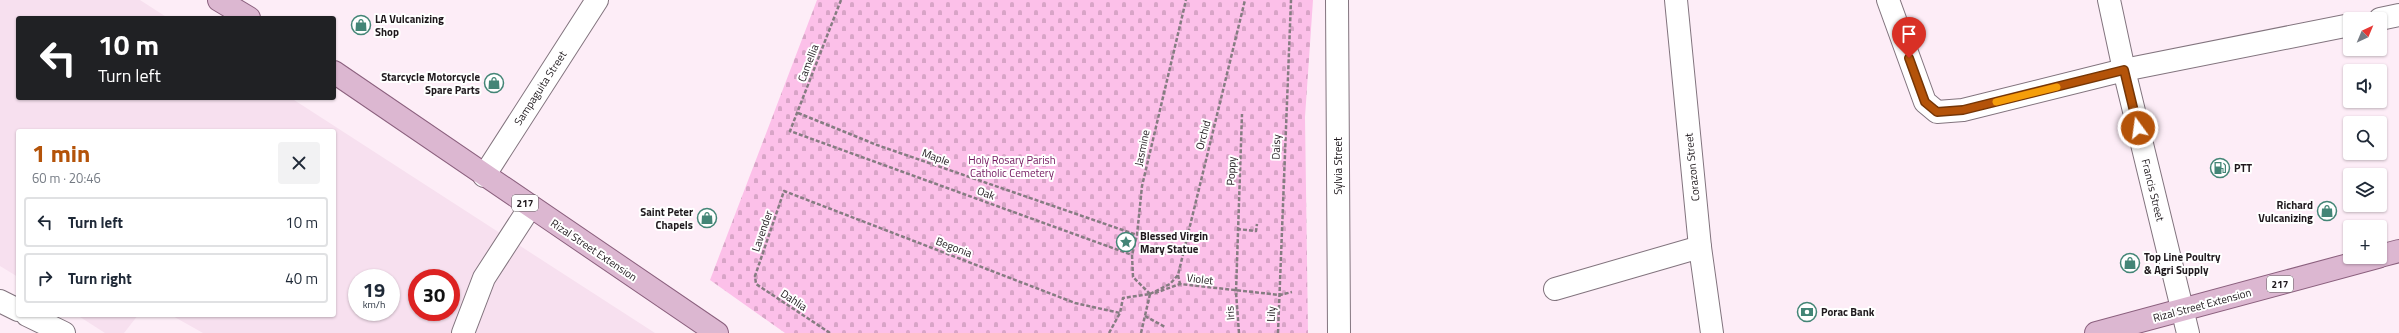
<!DOCTYPE html>
<html lang="en">
<head>
<meta charset="utf-8">
<style>
  :root { --surface:#fff; --page:#f2f2f3; --text:#1f2937; --muted:#747a83; --line:#e0e1e3; --accent:#b45309 }
  body { margin:0; font-family:"Titillium Web",sans-serif; background:var(--page); color:var(--text); height:100vh; display:flex; flex-direction:column; font-size:15px; white-space:nowrap }
  * { box-sizing:border-box; margin:0 }
  p { font-size:13px; color:var(--muted) }
  .icon { flex:none; width:22px; height:22px; fill:none; stroke:currentColor; stroke-width:2; stroke-linecap:round; stroke-linejoin:round }
  .map { position:relative; flex:1; overflow:hidden }
  .side { position:absolute; left:16px; top:129px; width:320px; height:188px; display:flex; flex-direction:column; background:var(--surface); border-radius:4px; box-shadow:0 1px 3px #0004 }
  .side>* { flex:none }
  .banner { position:absolute; left:16px; top:16px; width:320px; height:84px; border-radius:4px; box-shadow:0 1px 3px #0004; background:#202124; color:#fff; overflow:hidden }
  .needle { width:26px; rotate:44deg }
  .controls { position:absolute; left:2343px; top:12px; display:grid; gap:8px }
  .controls a { display:grid; place-items:center; width:44px; height:44px; border-radius:4px; background:var(--surface); box-shadow:0 1px 3px #0004; font-size:20px }
  .speed { position:absolute; left:348px; top:269px; display:flex; gap:8px; font-size:20px; font-weight:700; text-align:center }
  .speed>* { display:grid; place-content:center; width:52px; height:52px; border-radius:50%; background:var(--surface); box-shadow:0 1px 3px #0004; line-height:1 }
  .speed small { font-size:10px; font-weight:400 }
  .speed .limit { border:6px solid #d22; background:#fff; color:#111 }
  .pin { position:absolute; display:grid; place-items:center; width:34px; height:34px; color:#fff; margin:-41px -17px; border-radius:50% 50% 50% 0; rotate:-45deg; box-shadow:0 0 4px #0007 }
  .pin .icon { rotate:45deg }
  .me { position:absolute; width:44px; margin:-22px; rotate:346deg; stroke-linejoin:round; filter:drop-shadow(0 0 3px #0008) }
  .turn { display:flex; align-items:center; gap:14px; height:84px; padding:0 16px; font-size:18px }
  .turn .icon { width:52px; height:52px; stroke-width:2.5 }
  .turn b { display:block; font-size:28px; line-height:34px }
  .round { display:grid; place-items:center; flex:none; width:42px; height:42px; border-radius:4px; background:var(--page) }
  .head { display:flex; align-items:center; justify-content:space-between; height:68px; padding:0 16px }
  h1 { font-size:24px; font-weight:700; line-height:30px; color:var(--accent) }
  ul { padding:0; list-style:none }
  li { display:flex; align-items:center; gap:12px; height:50px; margin:0 8px 6px; padding:0 8px; border:2px solid var(--line); border-radius:4px }
  li div { flex:1 }
  li b { display:block; font-size:15px }
  li em { font-style:normal }
  .map>svg:first-child { display:block }
</style>
</head>
<body>
<div class="map">
<svg width="2399" height="333" viewBox="0 0 2399 333">
  <defs>
    <pattern id="cemetery-stones" width="16" height="16" patternUnits="userSpaceOnUse"><rect width="16" height="16" fill="#fcc0e9"/><path d="M2 7V4a2 2 0 0 1 4 0v3zM10 15v-3a2 2 0 0 1 4 0v3z" fill="#d8a4c7"/></pattern>
  </defs>
  <rect width="100%" height="100%" fill="#fdedf7"/>
  <g fill="#f7e0ef" fill-rule="evenodd">
    <path d="M 0,0 L 140,0 L 168,18 L 18,18 L 18,98 L 291,98 L 655,333 L 203,333 L 171,315 L 334,315 L 334,131 L 18,131 L 18,277 L 0,266 ZM 357,278 L 391,278 L 391,312 L 357,312 ZM 417,278 L 451,278 L 451,312 L 417,312 Z"/>
    <path d="M 77,315 L 138,315 L 124,333 L 105,333 Z"/>
  </g>
  <path fill="url(#cemetery-stones)" d="M 817,0 L 1313,0 L 1305,117 L 1308,333 L 785,333 L 710,280 Z"/>
  <g fill="none" stroke-linecap="round" stroke-linejoin="round">
    <g stroke="#82747e" stroke-width="24">
      <g id="minor">
        <path d="M 1337,0 L 1339,333"/>
        <path d="M 1676,0 L 1700,247 L 1712,333"/>
        <path d="M 1888,0 L 1925,102 L 1937,112 L 1963,110 L 2124,70 L 2350,25"/>
        <path d="M 2109,0 L 2124,70 L 2188,333"/>
        <path d="M 2380,19 L 2399,15"/>
        <path d="M 484,176 L 597,0"/>
        <path d="M 1555,289 L 1700,247"/>
        <path d="M 0,301 L 18,310"/>
        <path d="M 27,315 L 64,333"/>
        <path d="M 463,333 L 484,278 L 530,207"/>
      </g>
    </g>
    <g stroke="#8b607e" stroke-width="24">
      <g id="major">
        <path d="M 219,0 L 249,18"/>
        <path d="M 334,72 L 717,333"/>
        <path d="M 2380,256 L 2399,251"/>
        <path d="M 2096,333 L 2378,257"/>
      </g>
    </g>
    <g stroke="#867c82" stroke-width="2.5" stroke-dasharray="4 2" stroke-linecap="butt">
      <path d="M 841,0 L 790,131 L 1132,255"/>
      <path d="M 798,113 L 877,145 L 1137,235"/>
      <path d="M 1237,229 L 1256,231 L 1257,224"/>
      <path d="M 1178,275 L 1180,284"/>
      <path d="M 1155,293 L 1180,284 L 1280,295 L 1292,292"/>
      <path d="M 1150,294 L 1170,284 L 1178,275 L 1245,0"/>
      <path d="M 1150,294 L 1133,277 L 1132,255 L 1137,235 L 1142,186 L 1186,0"/>
      <path d="M 1145,316 L 1165,327"/>
      <path d="M 830,333 L 756,284 L 755,276 L 784,191 L 1075,303 L 1120,313"/>
      <path d="M 1109,333 L 1120,313 L 1123,298 L 1150,294"/>
      <path d="M 1141,333 L 1150,294"/>
      <path d="M 1239,333 L 1236,292 L 1242,114"/>
      <path d="M 1278,333 L 1291,0"/>
    </g>
    <use href="#minor" stroke="#fff" stroke-width="22"/>
    <use href="#major" stroke="#dcb7d1" stroke-width="22"/>
  </g>
  <g fill="none" stroke-linecap="round" stroke-linejoin="round">
    <g stroke="#753606" stroke-width="10">
      <path id="route" d="M 1909,58 L 1925,102 L 1937,112 L 1963,110 L 2124,70 L 2138,128"/>
    </g>
    <use href="#route" stroke="#b45309" stroke-width="7"/>
    <path stroke="#f59e0b" stroke-width="7" d="M 1996,102 L 2057,87"/>
  </g>
  <defs>
    <g id="shop-ring" transform="scale(1)"><circle r="9.5" fill="#fff" stroke="#438576" stroke-width="1.5"/><path d="M-5-2.5h2.3a2.7 3.5 0 0 1 5.4 0H5L5.5 6h-11ZM-1.5-2.5h3a1.5 2.3 0 0 0-3 0Z" fill="#438576"/></g>
    <g id="fuel-ring" transform="scale(1)"><circle r="9.5" fill="#fff" stroke="#438576" stroke-width="1.5"/><path d="M-5.5-6h7V0h2V4h1.3V-2.5L3-4.5l.8-.8L6-3V5H2.5V1h-1V6h-7ZM-4.2-4.7v3.2H.2V-4.7Z" fill="#438576"/></g>
    <g id="sight-ring" transform="scale(1)"><circle r="9.5" fill="#fff" stroke="#438576" stroke-width="1.5"/><path d="M0-6L1.8-2.2L6-1.7L2.9 1.2L3.7 5.4L0 3.3L-3.7 5.4L-2.9 1.2L-6-1.7L-1.8-2.2Z" fill="#438576"/></g>
    <g id="bank-ring" transform="scale(1)"><circle r="9.5" fill="#fff" stroke="#438576" stroke-width="1.5"/><path d="M-6-4H6V4H-6ZM0-2.3a2.3 2.3 0 1 0 0 4.6a2.3 2.3 0 1 0 0-4.6Z" fill="#438576"/></g>
  </defs>
  <g fill-rule="evenodd">
    <use href="#shop-ring" x="361" y="25"/>
    <use href="#shop-ring" x="494" y="83"/>
    <use href="#fuel-ring" x="2220" y="168"/>
    <use href="#shop-ring" x="2327" y="211"/>
    <use href="#shop-ring" x="707" y="218"/>
    <use href="#sight-ring" x="1126" y="242"/>
    <use href="#shop-ring" x="2130" y="263"/>
    <use href="#bank-ring" x="1807" y="312"/>
  </g>
  <g text-anchor="middle" stroke-width="4" stroke-linejoin="round" paint-order="stroke">
    <g fill="#fff" stroke="#625e61" stroke-width="1">
      <rect x="512" y="195" width="26" height="16" rx="3"/>
      <rect x="2267" y="276" width="26" height="16" rx="3"/>
    </g>
    <g font-size="10" font-weight="bold" fill="#1f191d">
      <text x="525" y="207">217</text>
      <text x="2280" y="288">217</text>
    </g>
    <g font-size="11" font-weight="bold" fill="#1f191d" stroke="#fff" text-anchor="start">
      <text x="375" y="23">LA Vulcanizing<tspan x="375" dy="13">Shop</tspan></text>
      <text x="480" y="81" text-anchor="end">Starcycle Motorcycle<tspan x="480" dy="13">Spare Parts</tspan></text>
      <text x="2234" y="172">PTT</text>
      <text x="2313" y="209" text-anchor="end">Richard<tspan x="2313" dy="13">Vulcanizing</tspan></text>
      <text x="693" y="216" text-anchor="end">Saint Peter<tspan x="693" dy="13">Chapels</tspan></text>
      <text x="1140" y="240">Blessed Virgin<tspan x="1140" dy="13">Mary Statue</tspan></text>
      <text x="2144" y="261">Top Line Poultry<tspan x="2144" dy="13">&amp; Agri Supply</tspan></text>
      <text x="1821" y="316">Porac Bank</text>
    </g>
    <g font-size="11" fill="#1f191d" stroke="#fff">
      <text transform="translate(808 63) rotate(-69)" y="4">Camellia</text>
      <text transform="translate(540 88) rotate(-57)" y="4">Sampaguita Street</text>
      <text transform="translate(1203 135) rotate(-75)" y="4">Orchid</text>
      <text transform="translate(1276 147) rotate(-88)" y="4">Daisy</text>
      <text transform="translate(1142 148) rotate(-78)" y="4">Jasmine</text>
      <text transform="translate(936 157) rotate(20)" y="4">Maple</text>
      <text transform="translate(1338 166) rotate(-90)" y="4">Sylvia Street</text>
      <text transform="translate(1692 167) rotate(-96)" y="4">Corazon Street</text>
      <text transform="translate(1231 171) rotate(-87)" y="4">Poppy</text>
      <text transform="translate(2153 190) rotate(76)" y="4">Francis Street</text>
      <text transform="translate(986 193) rotate(20)" y="4">Oak</text>
      <text transform="translate(762 231) rotate(-71)" y="4">Lavender</text>
      <text transform="translate(954 247) rotate(21)" y="4">Begonia</text>
      <text transform="translate(594 250) rotate(34)" y="4">Rizal Street Extension</text>
      <text transform="translate(1200 279) rotate(7)" y="4">Violet</text>
      <text transform="translate(794 300) rotate(33)" y="4">Dahlia</text>
      <text transform="translate(2202 305) rotate(-15)" y="4">Rizal Street Extension</text>
      <text transform="translate(1230 313) rotate(-95)" y="4">Iris</text>
      <text transform="translate(1271 314) rotate(-87)" y="4">Lily</text>
    </g>
    <g font-size="11" fill="#71165d" stroke="#fff">
      <text x="1012" y="164">Holy Rosary Parish<tspan x="1012" dy="13">Catholic Cemetery</tspan></text>
    </g>
  </g>
</svg>
<div class="controls">
<a><svg class="needle" viewBox="-14 -14 28 28"><path d="M0-13l5 13h-10z" fill="#e53935"/><path d="M0 13l5-13h-10z" fill="#747a83"/></svg></a>
<a><svg class="icon" aria-label="sound" viewBox="0 0 24 24"><path d="M4 9h4l5-4v14l-5-4H4zM17 9q2 3 0 6"/></svg></a>
<a><svg class="icon" aria-label="search" viewBox="0 0 24 24"><circle cx="10" cy="10" r="6"/><path d="M15 15l6 6"/></svg></a>
<a><svg class="icon" aria-label="layers" viewBox="0 0 24 24"><path d="M12 4l9 5-9 5-9-5zM3 14l9 5 9-5"/></svg></a>
<a>+</a>
</div>
<div class="speed"><div>19<small>km/h</small></div><div class="limit">30</div></div>
<div class="pin" style="left:1909px;top:58px;background:#d93025"><svg class="icon" aria-label="arrive" viewBox="0 0 24 24"><path d="M6 21V4h12l-3 4 3 4H6"/></svg></div>
<svg class="me" style="left:2138px;top:128px" viewBox="-20 -20 40 40"><circle r="17" fill="#b45309" stroke="#fff" stroke-width="3"/><path d="M0-11L8 9 0 5-8 9z" fill="#fff"/></svg>
<div class="banner">
<div class="turn"><svg class="icon" aria-label="left" viewBox="0 0 24 24"><path d="M17 20v-9H6M10 6l-5 5 5 5"/></svg><div><b>10 m</b>Turn left</div></div>
</div>
<section class="side">
<div class="head"><div><h1>1 min</h1><p>60 m · 20:46</p></div><a class="round"><svg class="icon" aria-label="close" viewBox="0 0 24 24"><path d="M6 6l12 12M18 6L6 18"/></svg></a></div>
<ul>
<li><svg class="icon" aria-label="left" viewBox="0 0 24 24"><path d="M17 20v-9H6M10 6l-5 5 5 5"/></svg><div><b>Turn left</b></div><em>10 m</em></li>
<li><svg class="icon" aria-label="right" viewBox="0 0 24 24"><path d="M7 20v-9h11M14 6l5 5-5 5"/></svg><div><b>Turn right</b></div><em>40 m</em></li>
</ul>
</section>
</div>
</body>
</html>
